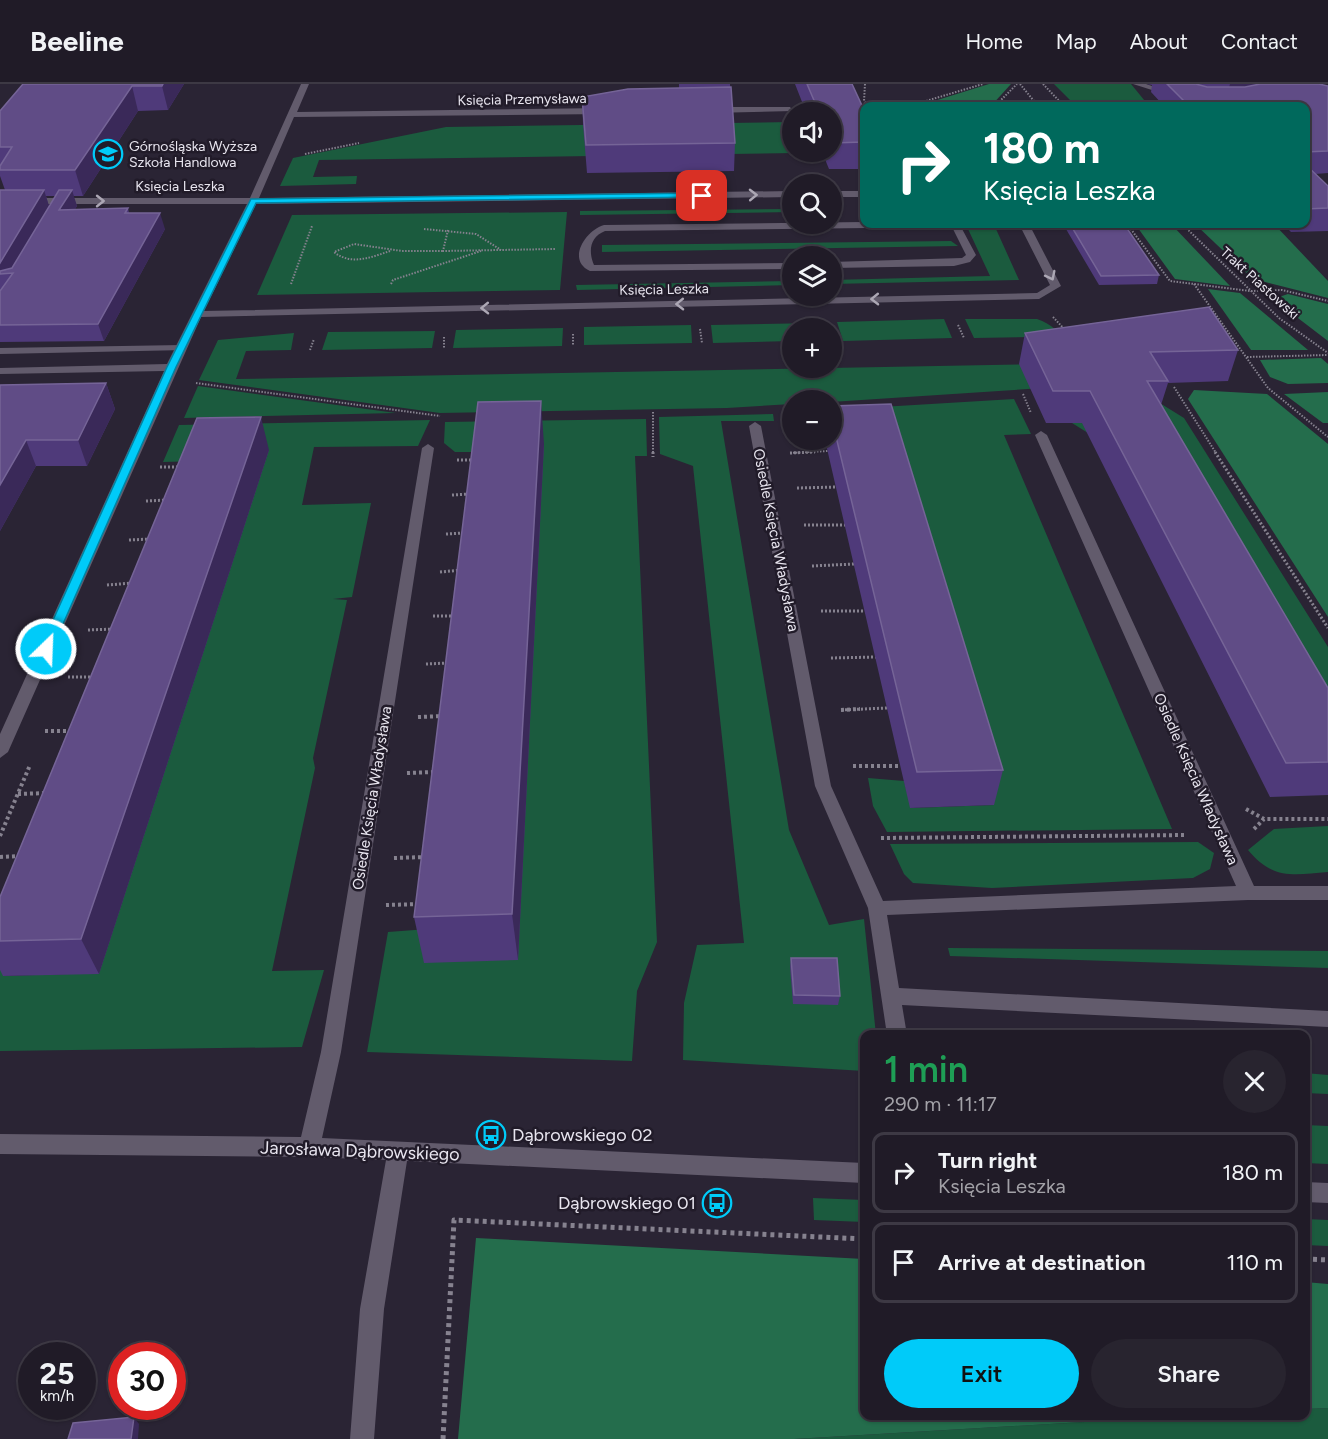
<!DOCTYPE html>
<html lang="en">
<head>
<meta charset="utf-8">
<style>
  :root { --surface:#201b27; --page:#28242f; --text:#f1f3f6; --muted:#a2a1a7; --line:#3d3944; --accent:#00cbf9 }
  body { margin:0; font-family:Figtree,sans-serif; background:var(--page); color:var(--text); height:100vh; display:flex; flex-direction:column; font-size:22px; white-space:nowrap }
  * { box-sizing:border-box; margin:0 }
  p { font-size:20px; color:var(--muted) }
  .icon { flex:none; width:33px; height:33px; fill:none; stroke:currentColor; stroke-width:2; stroke-linecap:round; stroke-linejoin:round }
  .map { position:relative; flex:1; overflow:hidden }
  .panel { position:absolute; left:860px; top:946px; width:450px; height:390px; display:flex; flex-direction:column; background:var(--surface); border-radius:12px; box-shadow:0 2px 4px #0004,0 0 0 2px var(--line) }
  .panel>* { flex:none }
  .banner { position:absolute; left:860px; top:18px; width:450px; height:126px; border-radius:12px; box-shadow:0 2px 4px #0004,0 0 0 2px var(--line); background:#00695c; color:#fff; overflow:hidden }
  .buttons { position:absolute; left:782px; top:18px; display:grid; gap:12px }
  .buttons a { display:grid; place-items:center; width:60px; height:60px; border-radius:50%; background:var(--surface); box-shadow:0 2px 4px #0004,0 0 0 2px var(--line); font-size:30px }
  .speed { position:absolute; left:18px; top:1258px; display:flex; gap:12px; font-size:30px; font-weight:700; text-align:center }
  .speed>* { display:grid; place-content:center; width:78px; height:78px; border-radius:50%; background:var(--surface); box-shadow:0 2px 4px #0004,0 0 0 2px var(--line); line-height:1 }
  .speed small { font-size:15px; font-weight:400 }
  .speed .limit { border:9px solid #d22; background:#fff; color:#111 }
  .pin { position:absolute; display:grid; place-items:center; width:51px; height:51px; color:#fff; margin:-26px; border-radius:12px; box-shadow:0 3px 9px #0006 }
  .me { position:absolute; width:66px; margin:-33px; rotate:24deg; stroke-linejoin:round; filter:drop-shadow(0 0 4px #0008) }
  .turn { display:flex; align-items:center; gap:21px; height:126px; padding:0 24px; font-size:27px }
  .turn .icon { width:78px; height:78px; stroke-width:2.5 }
  .turn b { display:block; font-size:42px; line-height:51px }
  .round { display:grid; place-items:center; flex:none; width:63px; height:63px; border-radius:32px; background:var(--page) }
  .headline { display:flex; align-items:center; justify-content:space-between; height:102px; padding:0 24px }
  h1 { font-size:36px; font-weight:600; line-height:45px; color:#1e9e55 }
  .primary-button { display:flex; gap:12px; margin-top:auto; padding:12px 24px }
  .primary-button a { flex:1; height:69px; border-radius:36px; background:var(--accent); color:#111; font-size:24px; font-weight:600; line-height:69px; text-align:center }
  .primary-button a+a { background:var(--page); color:var(--text) }
  ul { padding:0; list-style:none }
  li { display:flex; align-items:center; gap:18px; height:81px; margin:0 12px 9px; padding:0 12px; border:3px solid var(--line); border-radius:12px }
  li div { flex:1 }
  li b { display:block; font-size:22px }
  li em { font-style:normal }
  header { display:flex; align-items:center; gap:36px; box-sizing:border-box; height:84px; padding:0 30px; background:var(--surface); border-bottom:2px solid var(--line) }
  header strong { font-size:28px }
  nav { display:flex; gap:33px; margin-inline-start:auto; font-size:21px }
  .map>svg:first-child { display:block }
</style>
</head>
<body>
<header>
<strong>Beeline</strong>
<nav><a>Home</a><a>Map</a><a>About</a><a>Contact</a></nav>
</header>
<div class="map">
<svg width="1328" height="1355" viewBox="0 0 1328 1355">
  <rect width="100%" height="100%" fill="#2a2434"/>
  <g fill="#1b5b3e">
    <path d="M 1054,0 L 1131,0 L 1149,22 L 1076,22 Z"/>
    <path d="M 792,38 L 792,68 L 864,68 L 319,76 L 313,93 L 357,92 L 356,100 L 280,102 L 293,74 L 446,43 Z"/>
    <path d="M 792,125 L 792,128 L 580,131 L 580,127 Z"/>
    <path d="M 567,128 L 560,206 L 257,211 L 292,131 Z"/>
    <path d="M 968,145 L 996,145 L 1019,196 L 831,200 L 831,196 L 990,192 Z"/>
    <path d="M 951,157 L 958,162 L 602,168 L 602,161 Z"/>
    <path d="M 792,197 L 792,201 L 577,206 L 576,201 Z"/>
    <path d="M 944,235 L 952,254 L 843,257 L 837,238 Z"/>
    <path d="M 965,235 L 1037,235 C 1066,244 1075,276 1089,301 L 831,318 L 792,316 L 792,320 L 727,324 L 440,329 L 199,296 L 218,256 L 294,249 L 291,266 L 246,267 L 236,295 L 1043,280 L 1030,253 L 974,254 Z"/>
    <path d="M 818,239 L 819,244 L 792,244 L 792,257 L 713,259 L 711,241 Z"/>
    <path d="M 691,241 L 692,259 L 584,261 L 584,243 Z"/>
    <path d="M 563,244 L 562,262 L 453,264 L 456,246 Z"/>
    <path d="M 435,247 L 432,264 L 322,266 L 328,248 Z"/>
    <path d="M 198,302 L 396,329 L 184,334 Z"/>
    <path d="M 1058,311 L 1150,313 L 1184,334 L 1328,563 L 1328,667 L 1088,349 L 1072,339 Z"/>
    <path d="M 1014,315 L 1031,350 L 1004,351 L 1172,745 L 887,748 L 873,722 L 868,694 L 904,697 L 911,724 L 994,721 L 831,326 Z"/>
    <path d="M 773,330 L 774,337 L 721,337 L 789,746 L 829,841 L 864,835 L 876,951 L 864,951 L 864,987 L 683,976 L 684,919 L 697,861 L 744,859 L 693,382 L 660,370 L 659,333 Z"/>
    <path d="M 646,335 L 647,372 L 635,372 L 657,858 L 637,907 L 632,977 L 367,968 L 388,848 L 428,845 L 482,368 L 455,368 L 444,359 L 445,338 Z"/>
    <path d="M 430,336 L 418,362 L 314,363 L 302,421 L 371,419 L 352,513 L 333,515 L 347,516 L 313,674 L 315,684 L 272,887 L 324,886 L 302,963 L 0,967 L 0,854 L 4,892 L 99,889 L 202,377 L 163,378 L 179,341 Z"/>
    <path d="M 1328,742 L 1328,788 C 1293,791 1273,796 1248,766 L 1274,745 Z"/>
    <path d="M 1198,758 L 1214,769 L 1210,785 L 1193,794 L 992,804 L 913,799 L 904,790 L 890,760 Z"/>
    <path d="M 948,864 L 1328,867 L 1328,884 L 950,872 Z"/>
    <path d="M 1305,989 L 1328,991 L 1328,1010 L 1305,1009 Z"/>
    <path d="M 1305,1041 L 1328,1042 L 1328,1080 L 1305,1079 Z"/>
    <path d="M 813,1114 L 864,1116 L 864,1138 L 814,1136 Z"/>
    <path d="M 1305,1135 L 1328,1136 L 1328,1162 L 1305,1161 Z"/>
    <path d="M 1328,1324 L 1328,1355 L 794,1355 L 1185,1332 L 1305,1332 L 1305,1325 Z"/>
  </g>
  <g fill="#246d4c">
    <path d="M 989,0 L 1011,0 L 991,22 L 918,22 Z"/>
    <path d="M 1135,140 L 1171,140 L 1230,202 L 1175,195 Z"/>
    <path d="M 1195,140 L 1274,140 L 1328,197 L 1328,214 L 1253,195 Z"/>
    <path d="M 1208,205 L 1240,209 L 1308,266 L 1251,266 Z"/>
    <path d="M 1288,210 L 1328,220 L 1328,257 L 1273,215 Z"/>
    <path d="M 1321,274 L 1328,280 L 1328,299 L 1288,300 L 1270,293 L 1260,276 Z"/>
    <path d="M 1194,306 L 1267,310 L 1328,360 L 1328,533 L 1188,315 Z"/>
    <path d="M 1328,308 L 1328,339 L 1323,339 L 1284,310 Z"/>
    <path d="M 476,1154 L 864,1175 L 864,1332 L 1185,1332 L 794,1355 L 458,1355 Z"/>
    <path d="M 1305,1198 L 1328,1200 L 1328,1324 L 1305,1325 Z"/>
  </g>
  <g fill="none" stroke-linecap="round" stroke-linejoin="round">
    <g stroke="#86828f" stroke-width="2" stroke-dasharray="1.5 1.5" stroke-linecap="butt">
      <path d="M 865,0 L 864,17 L 868,22"/>
      <path d="M 1020,0 L 1038,22"/>
      <path d="M 1043,0 L 1064,22"/>
      <path d="M 909,22 L 983,0"/>
      <path d="M 995,22 L 1017,0"/>
      <path d="M 305,70 L 359,59"/>
      <path d="M 1127,140 L 1170,197 L 1250,207 L 1282,206 L 1328,217"/>
      <path d="M 1182,140 L 1279,234 L 1328,269"/>
      <path d="M 424,145 L 476,150 L 501,166"/>
      <path d="M 448,146 L 443,167 L 556,165"/>
      <path d="M 390,167 C 372,173 351,182 334,168 L 354,160 L 402,167 L 443,167"/>
      <path d="M 291,200 L 312,142"/>
      <path d="M 391,200 L 393,196 L 481,167"/>
      <path d="M 1194,200 L 1268,304 L 1328,353"/>
      <path d="M 1053,233 L 1066,247"/>
      <path d="M 958,241 L 964,254"/>
      <path d="M 832,243 L 837,257"/>
      <path d="M 700,245 L 702,259"/>
      <path d="M 573,250 L 573,261"/>
      <path d="M 444,253 L 444,264"/>
      <path d="M 310,266 L 314,255"/>
      <path d="M 1247,273 L 1328,271"/>
      <path d="M 196,299 L 440,332"/>
      <path d="M 1174,303 L 1216,369"/>
      <path d="M 1023,310 L 1031,329"/>
      <path d="M 653,328 L 653,369"/>
      <path d="M 790,369 L 828,367"/>
    </g>
    <g stroke="#86828f" stroke-width="3" stroke-dasharray="2 2" stroke-linecap="butt">
      <path d="M 653,368 L 653,373"/>
      <path d="M 1215,368 L 1328,544"/>
      <path d="M 790,369 L 815,368"/>
      <path d="M 457,376 L 473,376"/>
      <path d="M 160,383 L 180,383"/>
      <path d="M 797,404 L 836,403"/>
      <path d="M 452,411 L 471,410"/>
      <path d="M 146,417 L 168,416"/>
      <path d="M 804,441 L 845,441"/>
      <path d="M 446,450 L 465,449"/>
      <path d="M 129,456 L 151,455"/>
      <path d="M 812,482 L 854,480"/>
      <path d="M 440,488 L 462,486"/>
      <path d="M 107,501 L 133,499"/>
      <path d="M 821,527 L 865,527"/>
      <path d="M 433,532 L 456,532"/>
      <path d="M 88,546 L 114,545"/>
      <path d="M 831,574 L 876,573"/>
      <path d="M 426,580 L 448,579"/>
      <path d="M 68,593 L 94,593"/>
      <path d="M 841,626 L 887,624"/>
    </g>
    <g stroke="#86828f" stroke-width="4" stroke-dasharray="3 3" stroke-linecap="butt">
      <path d="M 841,626 L 860,625"/>
      <path d="M 418,633 L 443,632"/>
      <path d="M 45,647 L 71,647"/>
      <path d="M 853,682 L 901,682"/>
      <path d="M 407,689 L 435,688"/>
      <path d="M 18,710 L 47,709"/>
      <path d="M 1246,725 L 1264,735 L 1328,735"/>
      <path d="M 1254,745 L 1264,735"/>
      <path d="M 0,752 L 30,681"/>
      <path d="M 881,754 L 1186,751"/>
      <path d="M 0,773 L 20,772"/>
      <path d="M 394,774 L 425,773"/>
      <path d="M 386,821 L 421,820"/>
    </g>
    <g stroke="#86828f" stroke-width="5" stroke-dasharray="4 4" stroke-linecap="butt">
      <path d="M 1305,1175 L 1328,1176"/>
      <path d="M 443,1355 L 454,1136 L 864,1155"/>
    </g>
    <g fill="#625b6c" fill-rule="evenodd">
      <path d="M 1133,0 L 1146,0 L 1178,11 L 1174,13 Z"/>
      <path d="M 182,261 L 186,262 L 186,266 L 0,270 L 0,264 Z"/>
    </g>
    <g fill="#625b6c" fill-rule="evenodd">
      <path d="M 301,0 L 309,0 L 297,28 L 605,24 L 609,27 L 605,30 L 294,33 L 259,114 L 792,107 L 792,113 L 256,120 L 204,227 L 1037,209 L 1050,201 L 1019,140 L 1029,140 L 1061,202 L 1039,215 L 201,233 L 8,668 L 0,674 L 0,650 L 164,287 L 0,290 L 0,284 L 167,280 L 247,120 L 0,120 L 0,114 L 250,114 Z"/>
      <path d="M 790,23 L 793,27 L 711,29 L 707,26 L 711,23 Z"/>
      <rect x="831" y="107" width="33" height="6"/>
      <path d="M 864,138 L 972,140 L 970,142 L 961,143 L 976,171 L 970,178 L 954,182 L 831,184 L 831,178 L 962,174 L 966,171 L 952,143 L 605,147 C 590,153 588,167 594,181 L 792,179 L 792,185 L 590,187 C 566,176 586,146 604,141 Z"/>
      <path d="M 755,338 L 761,342 L 831,702 L 883,817 L 1236,802 L 1035,351 L 1041,347 L 1047,351 L 1254,802 L 1328,802 L 1328,816 L 1248,816 L 887,831 L 899,904 L 1328,927 L 1328,943 L 902,921 L 907,951 L 887,951 L 868,824 L 815,702 L 749,342 Z"/>
      <path d="M 428,360 L 434,364 L 341,968 L 322,1054 L 864,1079 L 864,1099 L 407,1077 L 384,1225 L 374,1355 L 350,1355 L 360,1225 L 386,1076 L 309,1073 L 0,1070 L 0,1050 L 301,1053 L 321,968 L 422,364 Z"/>
      <path d="M 1305,1098 L 1328,1099 L 1328,1119 L 1305,1118 Z"/>
    </g>
  </g>
  <g fill="#4f3a7a" fill-rule="evenodd">
    <path d="M 23,0 L 184,0 L 168,26 L 138,27 L 83,112 L 73,112 L 77,122 L 75,125 L 128,124 L 129,129 L 165,145 L 104,257 L 0,258 L 0,106 L 5,106 L 0,92 L 0,27 ZM 46,112 L 56,112 L 32,152 L 49,122 Z"/>
    <path d="M 679,0 L 730,0 L 735,59 L 734,87 L 587,89 L 583,40 L 582,13 L 679,4 Z"/>
    <path d="M 795,0 L 852,0 L 864,26 L 864,85 L 829,85 L 822,68 L 831,68 L 831,28 L 806,28 Z"/>
    <path d="M 1147,0 L 1319,0 L 1328,2 L 1328,89 L 1315,90 L 1328,102 L 1328,147 L 1291,148 L 1283,140 L 1305,140 L 1305,22 L 1164,22 L 1151,8 L 1152,1 Z"/>
    <path d="M 1063,140 L 1124,140 L 1159,191 L 1157,200 L 1099,201 Z"/>
    <path d="M 1025,249 L 1238,266 L 1228,297 L 1168,299 L 1161,321 L 1328,604 L 1328,711 L 1270,713 L 1082,339 L 1046,339 L 1019,280 Z"/>
    <path d="M 106,299 L 115,325 L 87,382 L 36,382 L 0,447 L 0,301 Z"/>
    <path d="M 831,322 L 1003,686 L 994,721 L 910,724 L 825,356 L 831,356 Z"/>
    <path d="M 544,360 L 518,876 L 424,879 L 414,833 Z"/>
    <path d="M 269,366 L 99,890 L 3,892 L 0,886 L 0,813 Z"/>
    <path d="M 791,874 L 840,912 L 838,921 L 793,920 L 790,883 Z"/>
  </g>
  <g fill="#3a2959">
    <path d="M 163,0 L 184,0 L 168,26 L 162,2 Z"/>
    <path d="M 1230,0 L 1282,0 L 1225,17 Z"/>
    <path d="M 132,2 L 138,27 L 83,112 L 75,86 Z"/>
    <path d="M 44,106 L 49,122 L 10,189 L 0,188 L 0,179 Z"/>
    <path d="M 72,106 L 77,122 L 64,142 L 59,126 Z"/>
    <path d="M 160,129 L 165,145 L 104,257 L 98,240 Z"/>
    <path d="M 106,299 L 115,325 L 87,382 L 78,356 Z"/>
    <path d="M 541,317 L 544,360 L 518,876 L 512,830 Z"/>
    <path d="M 261,333 L 269,366 L 99,890 L 81,855 Z"/>
    <path d="M 26,356 L 36,382 L 0,447 L 0,401 Z"/>
    <path d="M 134,1333 L 139,1340 L 138,1355 L 131,1355 Z"/>
  </g>
  <g fill="#604c86" stroke="#756497" stroke-width="1.5">
    <path d="M 23,0 L 163,0 L 162,2 L 132,2 L 75,86 L 0,86 L 0,82 L 12,63 L 0,63 L 0,27 Z"/>
    <path d="M 807,0 L 852,0 L 864,26 L 864,58 L 831,59 L 831,28 L 819,28 Z"/>
    <path d="M 1167,0 L 1196,0 L 1207,3 L 1245,3 L 1260,0 L 1319,0 L 1328,2 L 1328,67 L 1305,68 L 1305,22 L 1189,22 Z"/>
    <path d="M 731,3 L 735,59 L 586,61 L 582,13 L 628,5 Z"/>
    <path d="M 1305,80 L 1328,102 L 1328,124 L 1305,125 Z"/>
    <path d="M 0,106 L 44,106 L 0,179 Z"/>
    <path d="M 59,106 L 72,106 L 59,126 L 128,124 L 125,129 L 160,129 L 98,240 L 0,241 L 0,207 L 13,189 L 0,190 L 0,187 L 12,184 Z"/>
    <path d="M 1070,140 L 1124,140 L 1159,191 L 1101,192 Z"/>
    <path d="M 1209,223 L 1238,266 L 1150,268 L 1168,297 L 1147,297 L 1328,604 L 1328,678 L 1286,679 L 1090,307 L 1053,307 L 1025,249 Z"/>
    <path d="M 106,299 L 78,356 L 26,356 L 0,401 L 0,301 Z"/>
    <path d="M 541,317 L 512,830 L 414,833 L 478,318 Z"/>
    <path d="M 891,320 L 1003,686 L 917,688 L 831,332 L 831,322 Z"/>
    <path d="M 261,333 L 81,855 L 0,857 L 0,813 L 197,334 Z"/>
    <path d="M 791,874 L 837,874 L 840,912 L 794,911 Z"/>
    <path d="M 134,1333 L 131,1355 L 68,1355 L 73,1339 Z"/>
  </g>
  <defs><path id="oneway-chevron" d="M-2-3.5L2.5 0L-2 3.5" fill="none" stroke-width="1.6" stroke-linecap="round" stroke-linejoin="round" transform="scale(1.5)"/></defs>
  <g stroke="#aca7b4">
    <use href="#oneway-chevron" transform="translate(753 111) rotate(-1)"/>
    <use href="#oneway-chevron" transform="translate(100 117)"/>
    <use href="#oneway-chevron" transform="translate(1051 192) rotate(63)"/>
    <use href="#oneway-chevron" transform="translate(875 215) rotate(179)"/>
    <use href="#oneway-chevron" transform="translate(680 220) rotate(179)"/>
    <use href="#oneway-chevron" transform="translate(485 224) rotate(179)"/>
  </g>
  <path fill="#00cbf9" stroke="#0084a2" stroke-width="1.5" d="M 702,109 L 704,113 L 256,119 L 176,283 L 52,565 L 50,568 L 41,568 L 40,565 L 167,283 L 251,115 Z"/>
  <defs>
    <g id="university-ring" transform="scale(1.5)"><circle r="9.5" fill="#211b29" stroke="#00cbf9" stroke-width="1.5"/><path d="M0-5L7-2L0 1L-7-2ZM-4 1L0 2.5L4 1V4Q0 6-4 4Z" fill="#00cbf9"/></g>
    <g id="bus-ring" transform="scale(1.5)"><circle r="9.5" fill="#211b29" stroke="#00cbf9" stroke-width="1.5"/><path d="M-5-6H5V4H4V6H2V4H-2V6H-4V4H-5ZM-3.5-4V0h7V-4ZM-3.5 1.2v1.5H-2V1.2ZM2 1.2v1.5H3.5V1.2Z" fill="#00cbf9"/></g>
  </defs>
  <g fill-rule="evenodd">
    <use href="#university-ring" x="108" y="70"/>
    <use href="#bus-ring" x="491" y="1051"/>
    <use href="#bus-ring" x="717" y="1119"/>
  </g>
  <g text-anchor="middle" stroke-width="5" stroke-linejoin="round" paint-order="stroke">
    <g font-size="14" fill="#e8e5ef" stroke="#211b29">
      <text transform="translate(522 15) rotate(-1)" y="5">Księcia Przemysława</text>
      <text x="180" y="107">Księcia Leszka</text>
      <text transform="translate(1260 199) rotate(42)" y="5">Trakt Piastowski</text>
      <text transform="translate(664 205) rotate(-1)" y="5">Księcia Leszka</text>
    </g>
    <g font-size="14" fill="#e8e5ef" stroke="#211b29" text-anchor="start">
      <text x="129" y="67">Górnośląska Wyższa<tspan x="129" dy="16">Szkoła Handlowa</tspan></text>
    </g>
    <g font-size="15" fill="#e8e5ef" stroke="#211b29">
      <text transform="translate(776 456) rotate(79)" y="5">Osiedle Księcia Władysława</text>
      <text transform="translate(1196 695) rotate(66)" y="5">Osiedle Księcia Władysława</text>
      <text transform="translate(372 714) rotate(-81)" y="5">Osiedle Księcia Władysława</text>
    </g>
    <g font-size="18" fill="#e8e5ef" stroke="#211b29" text-anchor="start">
      <text x="512" y="1057">Dąbrowskiego 02</text>
      <text x="696" y="1125" text-anchor="end">Dąbrowskiego 01</text>
    </g>
    <g font-size="18" fill="#e8e5ef" stroke="#211b29">
      <text transform="translate(360 1067) rotate(2)" y="6">Jarosława Dąbrowskiego</text>
    </g>
  </g>
</svg>
<div class="buttons">
<a><svg class="icon" aria-label="sound" viewBox="0 0 24 24"><path d="M4 9h4l5-4v14l-5-4H4zM17 9q2 3 0 6"/></svg></a>
<a><svg class="icon" aria-label="search" viewBox="0 0 24 24"><circle cx="10" cy="10" r="6"/><path d="M15 15l6 6"/></svg></a>
<a><svg class="icon" aria-label="layers" viewBox="0 0 24 24"><path d="M12 4l9 5-9 5-9-5zM3 14l9 5 9-5"/></svg></a>
<a>+</a>
<a>−</a>
</div>
<div class="speed"><div>25<small>km/h</small></div><div class="limit">30</div></div>
<div class="pin" style="left:702px;top:112px;background:#d93025"><svg class="icon" aria-label="arrive" viewBox="0 0 24 24"><path d="M6 21V4h12l-3 4 3 4H6"/></svg></div>
<svg class="me" style="left:46px;top:565px" viewBox="-20 -20 40 40"><circle r="17" fill="#00cbf9" stroke="#fff" stroke-width="3"/><path d="M0-11L8 9 0 5-8 9z" fill="#fff"/></svg>
<div class="banner">
<div class="turn"><svg class="icon" aria-label="right" viewBox="0 0 24 24"><path d="M7 20v-9h11M14 6l5 5-5 5"/></svg><div><b>180 m</b>Księcia Leszka</div></div>
</div>
<section class="panel">
<div class="headline"><div><h1>1 min</h1><p>290 m · 11:17</p></div><a class="round"><svg class="icon" aria-label="close" viewBox="0 0 24 24"><path d="M6 6l12 12M18 6L6 18"/></svg></a></div>
<ul>
<li><svg class="icon" aria-label="right" viewBox="0 0 24 24"><path d="M7 20v-9h11M14 6l5 5-5 5"/></svg><div><b>Turn right</b><p>Księcia Leszka</p></div><em>180 m</em></li>
<li><svg class="icon" aria-label="arrive" viewBox="0 0 24 24"><path d="M6 21V4h12l-3 4 3 4H6"/></svg><div><b>Arrive at destination</b></div><em>110 m</em></li>
</ul>
<div class="primary-button"><a>Exit</a><a>Share</a></div>
</section>
</div>
</body>
</html>
